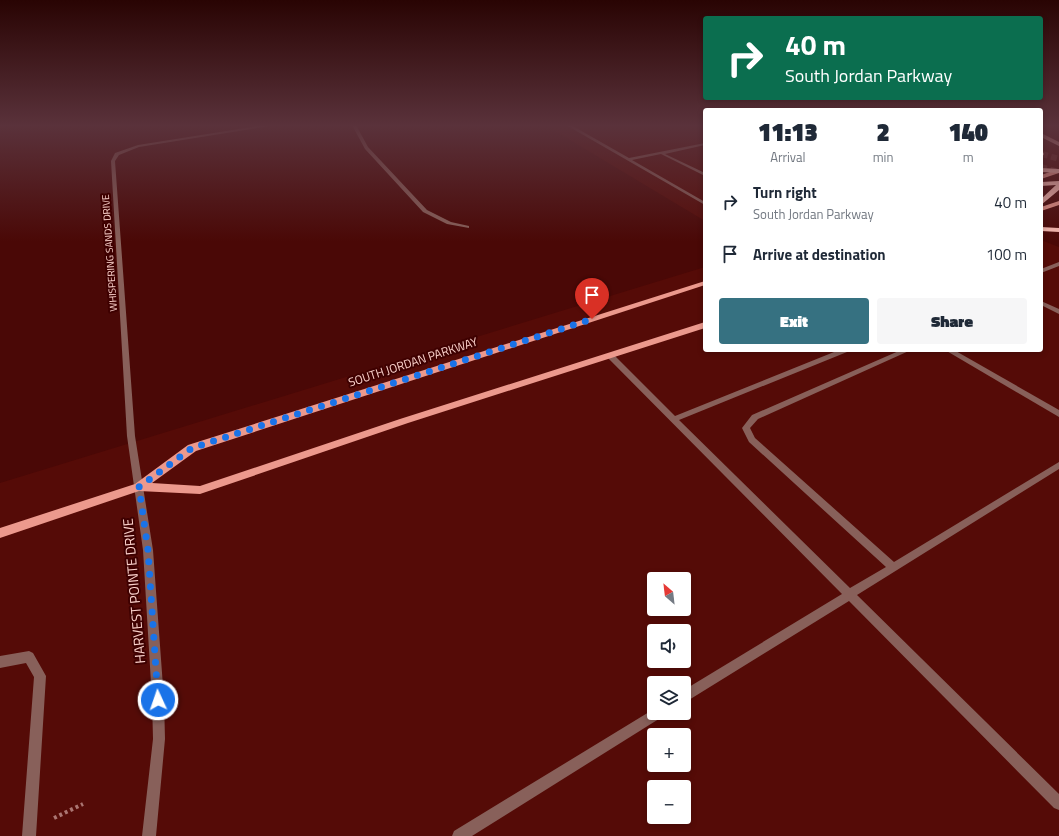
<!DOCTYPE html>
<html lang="en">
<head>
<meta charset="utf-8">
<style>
  :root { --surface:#fff; --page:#f6f6f7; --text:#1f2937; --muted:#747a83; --accent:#367181 }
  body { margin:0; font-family:"Titillium Web",sans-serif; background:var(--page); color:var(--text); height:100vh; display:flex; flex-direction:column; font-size:15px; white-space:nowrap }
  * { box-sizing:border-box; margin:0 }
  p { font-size:13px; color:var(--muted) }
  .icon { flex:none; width:22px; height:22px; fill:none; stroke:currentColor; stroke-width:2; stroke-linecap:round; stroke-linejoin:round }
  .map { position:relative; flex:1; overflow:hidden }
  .panel { position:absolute; left:703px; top:108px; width:340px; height:244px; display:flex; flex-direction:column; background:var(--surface); border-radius:4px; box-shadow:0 2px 6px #0003 }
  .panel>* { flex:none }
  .hud { position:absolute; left:703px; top:16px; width:340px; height:84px; border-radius:4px; box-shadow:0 2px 6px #0003; background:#0b6e4f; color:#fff; overflow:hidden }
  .needle { width:26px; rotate:332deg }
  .controls { position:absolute; left:647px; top:572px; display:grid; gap:8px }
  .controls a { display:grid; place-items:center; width:44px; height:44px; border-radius:4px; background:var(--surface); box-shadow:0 2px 6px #0003; font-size:20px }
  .pin { position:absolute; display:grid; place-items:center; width:34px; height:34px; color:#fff; margin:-41px -17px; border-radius:50% 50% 50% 0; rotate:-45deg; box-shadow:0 0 4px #0007 }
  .pin .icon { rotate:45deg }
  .me { position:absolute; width:44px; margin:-22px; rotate:357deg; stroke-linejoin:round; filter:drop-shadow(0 0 3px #0008) }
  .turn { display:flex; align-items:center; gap:14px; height:84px; padding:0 16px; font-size:18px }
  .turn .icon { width:52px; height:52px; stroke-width:2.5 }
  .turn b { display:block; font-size:28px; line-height:34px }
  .eta { display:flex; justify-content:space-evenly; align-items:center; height:68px; text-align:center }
  .eta b { font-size:24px; font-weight:800; line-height:28px }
  .cta { display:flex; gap:8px; margin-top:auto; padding:8px 16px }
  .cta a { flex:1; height:46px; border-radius:4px; background:var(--accent); color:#fff; font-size:16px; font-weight:800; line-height:46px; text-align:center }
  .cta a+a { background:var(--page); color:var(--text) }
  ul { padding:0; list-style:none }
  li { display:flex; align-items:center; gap:12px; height:52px; padding:0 16px }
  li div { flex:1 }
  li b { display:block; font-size:15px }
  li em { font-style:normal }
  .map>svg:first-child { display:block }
</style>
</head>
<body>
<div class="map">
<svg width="1059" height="836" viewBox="0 0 1059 836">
  <rect width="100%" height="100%" fill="#4a0806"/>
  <g fill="#550b07" fill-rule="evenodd">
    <path d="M 545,125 L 705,125 L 705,221 Z"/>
    <path d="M 1041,240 L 1059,247 L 1059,836 L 0,836 L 0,483 L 705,267 L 705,350 L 1041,350 ZM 654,579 L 684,579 L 684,609 L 654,609 ZM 654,631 L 684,631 L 684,661 L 654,661 ZM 654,683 L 684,683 L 684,713 L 654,713 ZM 654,735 L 684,735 L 684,765 L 654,765 ZM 654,787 L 684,787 L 684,817 L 654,817 Z"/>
  </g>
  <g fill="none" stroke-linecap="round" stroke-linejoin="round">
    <g stroke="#652624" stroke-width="6" stroke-dasharray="6 3.5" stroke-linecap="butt">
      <path d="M 1042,154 L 1059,159"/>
      <path d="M 1041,167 L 1059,172"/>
    </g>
    <path stroke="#ab7672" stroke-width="4" stroke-dasharray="3 3" stroke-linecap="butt" d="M 54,818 L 83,804"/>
    <g fill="#88605a" fill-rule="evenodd">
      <path d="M 566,125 L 571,125 L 629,158 L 705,143 L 705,145 L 665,154 L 705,173 L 705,176 L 661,154 L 632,160 L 705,202 L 705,205 Z"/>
      <path d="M 1059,262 L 1059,266 L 1041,273 L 1041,269 Z"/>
      <path d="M 1041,301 L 1059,309 L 1059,314 L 1041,305 Z"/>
      <path d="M 839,350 L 849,350 L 847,352 L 679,420 L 850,588 L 886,567 L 749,442 L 742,428 L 752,415 L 901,350 L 911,350 L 758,419 L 750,428 L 755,438 L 894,562 L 1059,462 L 1059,469 L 857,595 L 1059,794 L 1059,810 L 1054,808 L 849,601 L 684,703 L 684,690 L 842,594 L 606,356 L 610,354 L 613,354 L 675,416 Z"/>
      <path d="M 945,350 L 954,350 L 1059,410 L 1059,417 Z"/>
      <path d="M 29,651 L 33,653 L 46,676 L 36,836 L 22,836 L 34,677 L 26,663 L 0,668 L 0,656 Z"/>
      <path d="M 654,709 L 654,713 L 664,713 L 662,717 L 472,836 L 452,836 L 454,831 Z"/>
    </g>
    <g fill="#88605a" fill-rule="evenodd">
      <path d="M 264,125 L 276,125 L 139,147 L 119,155 L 115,161 L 135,436 L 153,550 L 164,700 L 165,739 L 156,836 L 142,836 L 153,739 L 152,700 L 143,550 L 127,436 L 111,161 L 115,153 L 138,145 Z"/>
      <path d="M 352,125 L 356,125 L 368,147 L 427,210 L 451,222 L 469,226 L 469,228 L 447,224 L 423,212 L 365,149 Z"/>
    </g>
    <g fill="#ec998d" fill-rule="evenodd">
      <path d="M 1059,169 L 1059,173 L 1041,179 L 1041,175 Z"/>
      <path d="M 1059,201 L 1059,205 L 1041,211 L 1041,207 Z"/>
      <path d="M 705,281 L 705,285 L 196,451 L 152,483 L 200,486 L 400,419 L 705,322 L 705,328 L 408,423 L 200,494 L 139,491 L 0,538 L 0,528 L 135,484 L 188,445 Z"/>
    </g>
    <g fill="#fabdb4" fill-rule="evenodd">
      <path d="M 1041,133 L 1059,142 L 1059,146 L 1041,137 Z"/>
      <path d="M 1041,151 L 1044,153 L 1044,155 L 1041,156 Z"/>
      <path d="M 1041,168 L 1059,169 L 1059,173 L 1041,172 Z"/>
      <path d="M 1059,181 L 1059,190 L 1041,205 L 1041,199 L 1056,185 L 1041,186 L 1041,182 Z"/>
      <path d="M 1041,227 L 1059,228 L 1059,232 L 1041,231 Z"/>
    </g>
  </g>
  <linearGradient id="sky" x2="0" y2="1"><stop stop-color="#290403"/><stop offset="0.52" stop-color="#5a323b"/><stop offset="1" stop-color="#5a323b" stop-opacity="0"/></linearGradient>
  <rect width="1059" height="242" fill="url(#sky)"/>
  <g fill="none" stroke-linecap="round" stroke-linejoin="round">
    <path stroke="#1a73e8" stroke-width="7" stroke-dasharray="0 12.6" d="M 158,700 L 148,550 L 139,487 L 192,448 L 592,319"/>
  </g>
  <g text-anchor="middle" stroke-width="4" stroke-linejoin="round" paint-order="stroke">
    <g font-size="10" fill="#fdd3cd" stroke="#3e0000">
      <text transform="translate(109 253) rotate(-94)" y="4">WHISPERING SANDS DRIVE</text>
    </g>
    <g font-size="12" fill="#fdd3cd" stroke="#3e0000">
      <text transform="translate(413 362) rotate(-18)" y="4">SOUTH JORDAN PARKWAY</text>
    </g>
    <g font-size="14" fill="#fdd3cd" stroke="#3e0000">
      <text transform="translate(134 591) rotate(-95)" y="5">HARVEST POINTE DRIVE</text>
    </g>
  </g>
</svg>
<div class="controls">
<a><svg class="needle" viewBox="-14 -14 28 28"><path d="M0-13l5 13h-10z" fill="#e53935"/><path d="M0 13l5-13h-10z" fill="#747a83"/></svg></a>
<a><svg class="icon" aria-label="sound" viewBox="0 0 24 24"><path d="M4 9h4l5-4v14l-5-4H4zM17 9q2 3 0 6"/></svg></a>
<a><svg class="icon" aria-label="layers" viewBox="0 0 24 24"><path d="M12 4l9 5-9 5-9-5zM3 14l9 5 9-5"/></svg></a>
<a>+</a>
<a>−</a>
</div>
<div class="pin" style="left:592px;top:319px;background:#d93025"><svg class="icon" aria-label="arrive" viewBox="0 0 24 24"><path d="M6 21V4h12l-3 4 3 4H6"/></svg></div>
<svg class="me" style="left:158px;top:700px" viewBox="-20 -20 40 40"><circle r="17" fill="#1a73e8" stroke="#fff" stroke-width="3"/><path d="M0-11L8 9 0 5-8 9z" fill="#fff"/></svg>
<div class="hud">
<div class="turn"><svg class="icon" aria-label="right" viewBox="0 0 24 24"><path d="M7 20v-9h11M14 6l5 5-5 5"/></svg><div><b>40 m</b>South Jordan Parkway</div></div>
</div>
<section class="panel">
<div class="eta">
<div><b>11:13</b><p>Arrival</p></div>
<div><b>2</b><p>min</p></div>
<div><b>140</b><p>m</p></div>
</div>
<ul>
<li><svg class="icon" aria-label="right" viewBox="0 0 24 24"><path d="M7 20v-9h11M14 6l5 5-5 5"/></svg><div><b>Turn right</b><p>South Jordan Parkway</p></div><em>40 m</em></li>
<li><svg class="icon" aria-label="arrive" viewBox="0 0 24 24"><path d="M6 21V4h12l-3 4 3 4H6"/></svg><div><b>Arrive at destination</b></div><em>100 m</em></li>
</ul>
<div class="cta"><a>Exit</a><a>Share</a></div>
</section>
</div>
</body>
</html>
